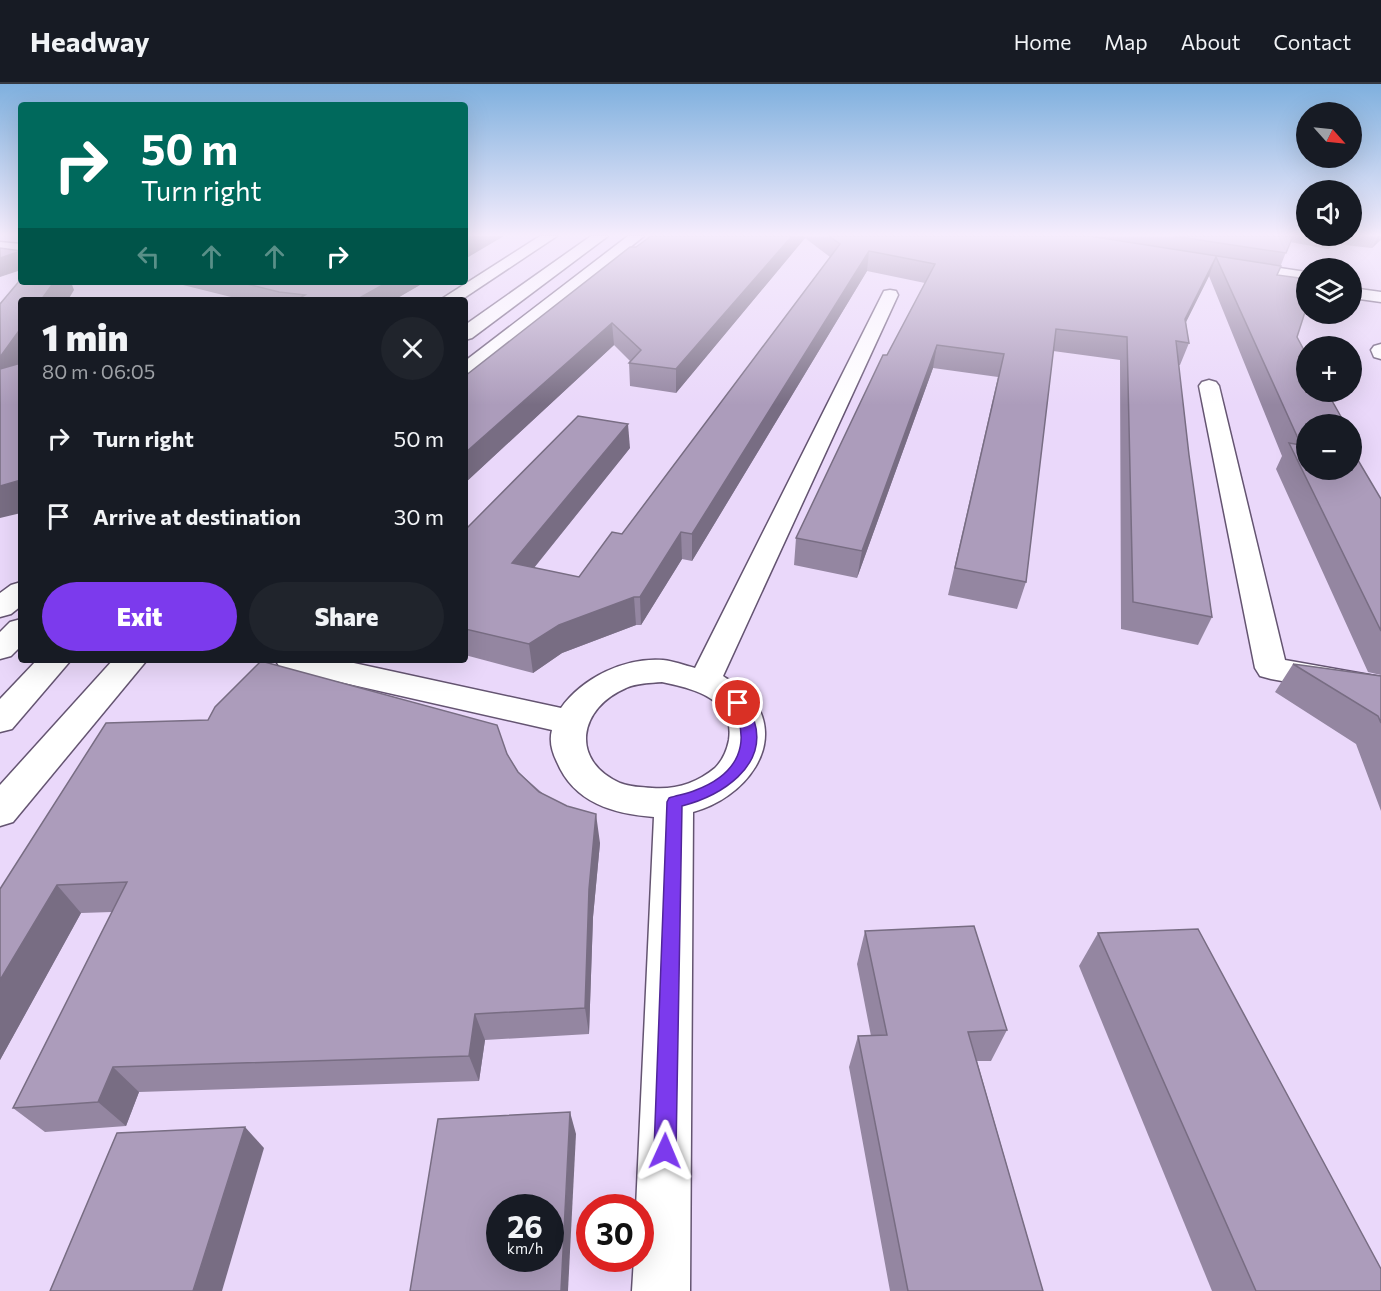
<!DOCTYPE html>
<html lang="en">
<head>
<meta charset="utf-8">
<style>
  :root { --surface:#171b24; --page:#20242c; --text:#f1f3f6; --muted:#9ea1a6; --line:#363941; --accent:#7c3aed }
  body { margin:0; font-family:Commissioner,sans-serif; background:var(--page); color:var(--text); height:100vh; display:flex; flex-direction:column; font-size:22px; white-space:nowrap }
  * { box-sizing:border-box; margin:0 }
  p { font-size:20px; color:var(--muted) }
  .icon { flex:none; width:33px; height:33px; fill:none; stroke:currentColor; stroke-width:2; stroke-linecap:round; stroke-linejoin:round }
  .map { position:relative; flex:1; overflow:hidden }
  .sheet { position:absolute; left:18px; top:213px; width:450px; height:366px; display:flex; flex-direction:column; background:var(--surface); border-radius:6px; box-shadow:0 6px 24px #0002 }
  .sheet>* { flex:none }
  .guide { position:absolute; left:18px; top:18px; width:450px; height:183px; border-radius:6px; box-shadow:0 6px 24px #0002; background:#00695c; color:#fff; overflow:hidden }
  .needle { width:39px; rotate:117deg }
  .tools { position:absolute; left:1296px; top:18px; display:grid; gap:12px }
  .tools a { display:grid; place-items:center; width:66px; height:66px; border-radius:50%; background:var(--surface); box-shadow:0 6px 24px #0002; font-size:30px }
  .speed { position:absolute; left:486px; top:1110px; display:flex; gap:12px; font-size:30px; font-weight:700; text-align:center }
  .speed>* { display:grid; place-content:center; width:78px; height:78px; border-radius:50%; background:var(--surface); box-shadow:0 6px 24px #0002; line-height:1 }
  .speed small { font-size:15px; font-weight:400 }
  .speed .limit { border:9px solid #d22; background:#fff; color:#111 }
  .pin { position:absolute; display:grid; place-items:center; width:51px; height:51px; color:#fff; margin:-26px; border:3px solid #fff; border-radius:50%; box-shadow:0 2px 6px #0007 }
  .me { position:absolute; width:66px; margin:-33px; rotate:1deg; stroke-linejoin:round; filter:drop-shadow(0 0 4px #0008) }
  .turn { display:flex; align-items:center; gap:21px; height:126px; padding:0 24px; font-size:27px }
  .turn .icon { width:78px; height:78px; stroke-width:2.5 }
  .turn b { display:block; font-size:42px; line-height:51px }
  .lanes { display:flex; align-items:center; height:57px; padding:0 24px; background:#0003; justify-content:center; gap:30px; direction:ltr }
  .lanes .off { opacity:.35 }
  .round { display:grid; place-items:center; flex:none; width:63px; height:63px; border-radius:32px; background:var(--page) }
  .head { display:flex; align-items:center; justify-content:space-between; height:102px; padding:0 24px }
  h1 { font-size:36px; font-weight:800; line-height:45px }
  .cta { display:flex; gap:12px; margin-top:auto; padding:12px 24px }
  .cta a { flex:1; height:69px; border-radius:36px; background:var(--accent); color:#fff; font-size:24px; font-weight:800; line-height:69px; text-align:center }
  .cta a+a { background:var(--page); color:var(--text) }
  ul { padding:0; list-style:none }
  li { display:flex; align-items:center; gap:18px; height:78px; padding:0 24px }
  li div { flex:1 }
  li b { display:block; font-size:22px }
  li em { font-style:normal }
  header { display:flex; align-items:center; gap:36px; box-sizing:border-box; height:84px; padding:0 30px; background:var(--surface); border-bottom:2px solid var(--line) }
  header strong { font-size:28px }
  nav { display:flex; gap:33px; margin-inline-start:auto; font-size:21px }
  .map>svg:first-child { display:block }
</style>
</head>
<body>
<header>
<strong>Headway</strong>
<nav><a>Home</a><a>Map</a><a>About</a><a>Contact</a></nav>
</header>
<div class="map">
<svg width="1381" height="1207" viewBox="0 0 1381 1207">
  <rect width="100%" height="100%" fill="#ead8fa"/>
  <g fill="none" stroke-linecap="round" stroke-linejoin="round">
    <g stroke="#645471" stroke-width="3">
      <g id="minor">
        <path d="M 540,152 L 557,152 L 461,216 L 440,216 Z"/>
        <path d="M 628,152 L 644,152 L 472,291 L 465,293 L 465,277 Z"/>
        <path d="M 0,158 L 21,160 L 21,170 L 0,168 Z"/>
        <path d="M 890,206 L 896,207 L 898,211 L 723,592 C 731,598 743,603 750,611 C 790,660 743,715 693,728 L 690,1207 L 632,1207 L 634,1174 L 640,1174 L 640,1124 L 636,1124 L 654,733 C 614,730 574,719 557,678 C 552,668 549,657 552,646 L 291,587 L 280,583 L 275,576 L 340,576 L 561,624 C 582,594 625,573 663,576 C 673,577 684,581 695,584 L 882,211 L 884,207 ZM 662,598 C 694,605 735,614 729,656 C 727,666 723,676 715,684 C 697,699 675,706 652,704 C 641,703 630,703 620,699 C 569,676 579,624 626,604 C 637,599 650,599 662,598 Z"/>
        <path d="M 1209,296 L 1216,298 L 1219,302 L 1285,576 L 1381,593 L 1381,615 L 1271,595 L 1260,592 L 1255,584 L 1199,302 L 1202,298 Z"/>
        <path d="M 21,498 L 21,522 L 11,530 L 0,533 L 0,509 L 11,501 Z"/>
        <path d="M 113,576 L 147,576 L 13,738 L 0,742 L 0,701 Z"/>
      </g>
    </g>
    <g stroke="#645471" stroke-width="3">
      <g id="major">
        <path d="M 591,152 L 608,152 L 472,254 L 465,256 L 465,241 Z"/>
        <path d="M 1233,177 L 1306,188 L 1306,198 L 1227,185 L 1225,182 Z"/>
        <path d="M 1352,204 L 1381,208 L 1381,218 L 1352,214 Z"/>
        <path d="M 1381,260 L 1381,275 L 1374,273 L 1371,266 L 1374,262 Z"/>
        <path d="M 21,535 L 21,562 L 11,572 L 0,575 L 0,548 L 10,538 Z"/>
        <path d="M 37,576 L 71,576 L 12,645 L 0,648 L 0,615 Z"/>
      </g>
    </g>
    <use href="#minor" fill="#fff" fill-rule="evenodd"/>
    <use href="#major" fill="#fff" fill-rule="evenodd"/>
  </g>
  <g fill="#9486a1">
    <path d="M 651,152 L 1381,152 L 1372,164 L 1335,160 L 1328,165 L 1290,158 L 1277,191 L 1297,253 L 1344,338 L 1342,340 L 1306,340 L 1381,415 L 1381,591 L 1368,588 L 1276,385 L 1282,372 L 1209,192 L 1186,238 L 1189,259 L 1180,281 L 1178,281 L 1189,371 L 1212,533 L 1198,561 L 1121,545 L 1120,276 L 1053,267 L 1026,498 L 1017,525 L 948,511 L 998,293 L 933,284 L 857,494 L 794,481 L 796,454 L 887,271 L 925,199 L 867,187 L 692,477 L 682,475 L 641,541 L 636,541 L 562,569 L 533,589 L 465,571 L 465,446 L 630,364 L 534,484 L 579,493 L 622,450 L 830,173 L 805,154 L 676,309 L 630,302 L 629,279 L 630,277 L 614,261 L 465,399 L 636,163 Z"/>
    <path d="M 171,198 L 425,198 L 394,216 L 243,216 Z"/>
    <path d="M 1293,580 L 1381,592 L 1381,727 L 1356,660 L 1275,608 Z"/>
    <path d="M 507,670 L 518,688 L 600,759 L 593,833 L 589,950 L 485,956 L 479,997 L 139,1008 L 126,1042 L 45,1048 L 13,1024 L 112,828 L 81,829 L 0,976 L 0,805 Z"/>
    <path d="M 865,847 L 1007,946 L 991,977 L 977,977 L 1043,1207 L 890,1207 L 849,983 L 858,952 L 871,952 L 857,880 Z"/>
    <path d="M 1098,849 L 1381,1207 L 1212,1207 L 1079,882 Z"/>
  </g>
  <g fill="#786d83">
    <path d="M 472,152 L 504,152 L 465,175 L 465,156 Z"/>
    <path d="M 792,152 L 805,152 L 805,154 L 676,309 L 676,285 Z"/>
    <path d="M 1334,152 L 1338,152 L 1335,160 L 1328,165 Z"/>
    <path d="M 1378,152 L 1381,152 L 1381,156 L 1372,164 Z"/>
    <path d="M 21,167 L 21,186 L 0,193 L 0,174 Z"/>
    <path d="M 869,167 L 867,187 L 692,477 L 692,450 Z"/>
    <path d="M 1216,173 L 1209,192 L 1177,256 L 1185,235 Z"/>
    <path d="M 54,198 L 71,198 L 74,206 L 68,216 L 41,216 Z"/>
    <path d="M 388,198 L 425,198 L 394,216 L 356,216 Z"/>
    <path d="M 612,239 L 614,261 L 465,399 L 465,369 Z"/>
    <path d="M 21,244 L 21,286 L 0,310 L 0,273 Z"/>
    <path d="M 937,261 L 933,284 L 857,494 L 862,467 Z"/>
    <path d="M 628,340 L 630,364 L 516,506 L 512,479 Z"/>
    <path d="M 21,396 L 21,429 L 0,434 L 0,402 Z"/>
    <path d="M 681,448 L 682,475 L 641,541 L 640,513 Z"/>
    <path d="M 634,513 L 636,541 L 562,569 L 533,589 L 529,560 L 559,541 Z"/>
    <path d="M 596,730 L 600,759 L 593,833 L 589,950 L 585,924 L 589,805 Z"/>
    <path d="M 57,801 L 81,829 L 0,976 L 0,896 Z"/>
    <path d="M 475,930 L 485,956 L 479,997 L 469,972 Z"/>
    <path d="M 113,983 L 139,1008 L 126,1042 L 98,1018 Z"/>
    <path d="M 570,1028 L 576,1050 L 568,1207 L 561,1207 Z"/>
    <path d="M 245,1043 L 264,1064 L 222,1207 L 193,1207 Z"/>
  </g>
  <g fill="#ac9cbb" stroke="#786d83" stroke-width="1.5" fill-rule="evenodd">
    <path d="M 465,152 L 472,152 L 465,156 Z"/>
    <path d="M 651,152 L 792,152 L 676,285 L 629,279 L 641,266 L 612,239 L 465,369 L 465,292 L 630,163 L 636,163 Z"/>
    <path d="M 829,152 L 1089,152 L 1281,182 L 1277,191 L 1306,195 L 1306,225 L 1297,253 L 1306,270 L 1306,308 L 1327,308 L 1344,338 L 1334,337 L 1336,340 L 1306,340 L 1306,386 L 1352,386 L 1352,366 L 1381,415 L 1381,547 L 1289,359 L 1301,361 L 1216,173 L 1185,235 L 1189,259 L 1176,257 L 1189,371 L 1212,533 L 1133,518 L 1127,253 L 1056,245 L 1026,498 L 955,484 L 1004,270 L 937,261 L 862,467 L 796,454 L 883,271 L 887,271 L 935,180 L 869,167 L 692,450 L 681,448 L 640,513 L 634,513 L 559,541 L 529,560 L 465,545 L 465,446 L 578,332 L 628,340 L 512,479 L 579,493 L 612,448 L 622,450 L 840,160 Z"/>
    <path d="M 1173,152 L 1293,152 L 1286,169 Z"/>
    <path d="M 0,164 L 21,167 L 0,174 Z"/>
    <path d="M 21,195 L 21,198 L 54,198 L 41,216 L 21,216 L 21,244 L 0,273 L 0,220 Z"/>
    <path d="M 239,198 L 388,198 L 356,216 L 296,216 L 305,211 L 279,208 Z"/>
    <path d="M 21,279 L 21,396 L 0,402 L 0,285 Z"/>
    <path d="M 261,577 L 497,641 L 507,670 L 518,688 L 539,708 L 567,722 L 596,730 L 589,805 L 585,924 L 475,930 L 469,972 L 113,983 L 98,1018 L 13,1024 L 127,798 L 57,801 L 0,896 L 0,805 L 106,639 L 208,636 L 215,623 Z"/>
    <path d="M 1293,580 L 1381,592 L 1381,639 L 1378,632 Z"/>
    <path d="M 974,842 L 1007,946 L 968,948 L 1043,1207 L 908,1207 L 858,952 L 887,951 L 865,847 Z"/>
    <path d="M 1198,845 L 1381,1185 L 1381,1207 L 1256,1207 L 1098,849 Z"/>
    <path d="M 570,1028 L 561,1207 L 410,1207 L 438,1035 ZM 500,1124 L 550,1124 L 550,1174 L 500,1174 Z"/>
    <path d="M 245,1043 L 193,1207 L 50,1207 L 117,1049 Z"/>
  </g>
  <linearGradient id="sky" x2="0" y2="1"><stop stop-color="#7fb0de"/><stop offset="0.47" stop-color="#f6edfd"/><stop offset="1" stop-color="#f6edfd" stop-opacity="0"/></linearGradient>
  <rect width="1381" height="321" fill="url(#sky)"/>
  <path fill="#7c3aed" stroke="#51269a" stroke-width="1.5" d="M 738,614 L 743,615 C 746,622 752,629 754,636 C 769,683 720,712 682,722 L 676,1067 L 673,1075 L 665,1078 L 657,1075 L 654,1067 L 667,718 L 669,714 C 678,711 687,710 696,706 C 738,690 753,659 731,619 Z"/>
</svg>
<div class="tools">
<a><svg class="needle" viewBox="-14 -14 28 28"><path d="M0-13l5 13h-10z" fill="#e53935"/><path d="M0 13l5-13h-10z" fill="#9ea1a6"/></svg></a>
<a><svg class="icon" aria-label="sound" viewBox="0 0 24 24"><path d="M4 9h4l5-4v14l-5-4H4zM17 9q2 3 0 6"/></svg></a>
<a><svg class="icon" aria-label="layers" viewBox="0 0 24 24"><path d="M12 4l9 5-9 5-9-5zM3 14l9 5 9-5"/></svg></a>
<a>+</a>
<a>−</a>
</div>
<div class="speed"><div>26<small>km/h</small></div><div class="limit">30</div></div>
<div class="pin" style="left:738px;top:619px;background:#d93025"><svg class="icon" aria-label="arrive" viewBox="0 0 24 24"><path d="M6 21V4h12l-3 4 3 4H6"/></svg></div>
<svg class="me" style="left:665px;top:1067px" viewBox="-20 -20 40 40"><path d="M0-17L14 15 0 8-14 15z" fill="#7c3aed" stroke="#fff" stroke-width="4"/></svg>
<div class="guide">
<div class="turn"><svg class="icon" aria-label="right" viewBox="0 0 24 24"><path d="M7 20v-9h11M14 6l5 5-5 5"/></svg><div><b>50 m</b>Turn right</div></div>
<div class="lanes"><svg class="icon off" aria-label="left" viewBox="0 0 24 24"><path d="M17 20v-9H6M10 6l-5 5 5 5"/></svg><svg class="icon off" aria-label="ahead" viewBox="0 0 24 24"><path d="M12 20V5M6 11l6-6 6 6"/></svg><svg class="icon off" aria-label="ahead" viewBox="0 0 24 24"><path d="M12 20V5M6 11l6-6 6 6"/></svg><svg class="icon" aria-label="right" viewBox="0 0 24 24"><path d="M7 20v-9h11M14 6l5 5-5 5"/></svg></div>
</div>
<section class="sheet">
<div class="head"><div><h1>1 min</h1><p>80 m · 06:05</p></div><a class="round"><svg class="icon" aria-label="close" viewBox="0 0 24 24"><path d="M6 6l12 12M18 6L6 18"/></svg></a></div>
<ul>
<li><svg class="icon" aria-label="right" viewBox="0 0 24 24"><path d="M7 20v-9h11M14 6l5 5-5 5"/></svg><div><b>Turn right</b></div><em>50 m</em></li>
<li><svg class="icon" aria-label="arrive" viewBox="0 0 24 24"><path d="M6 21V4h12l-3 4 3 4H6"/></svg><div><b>Arrive at destination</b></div><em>30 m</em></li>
</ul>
<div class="cta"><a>Exit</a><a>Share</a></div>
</section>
</div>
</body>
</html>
